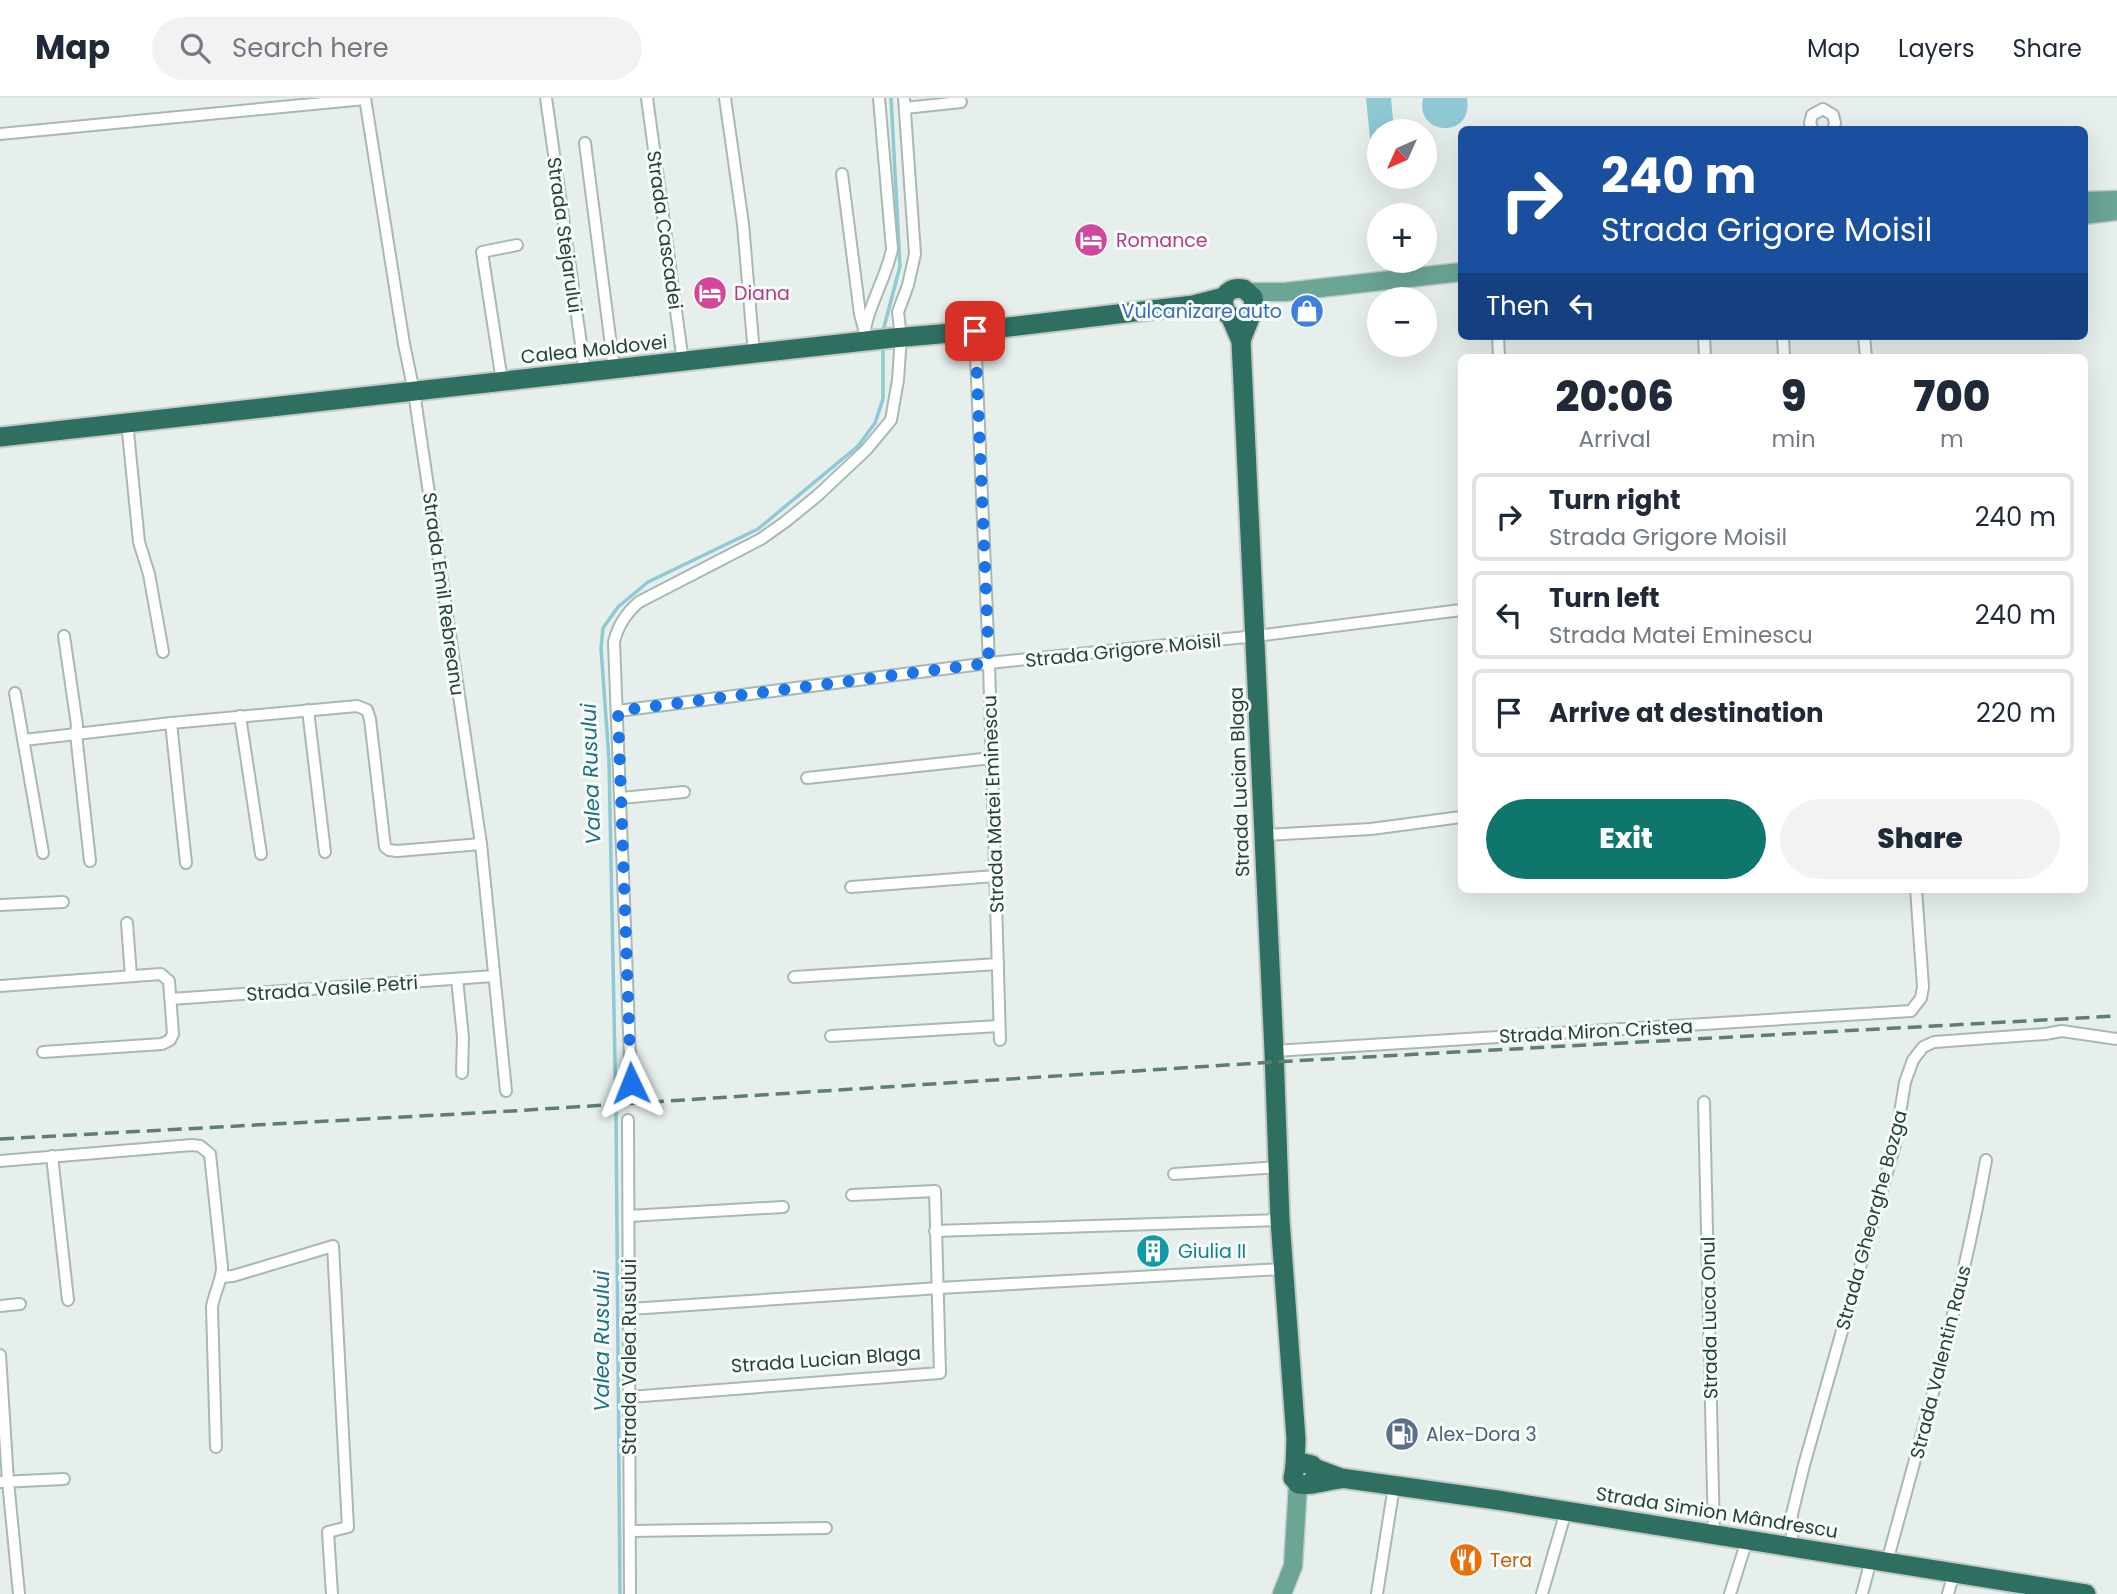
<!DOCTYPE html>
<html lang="en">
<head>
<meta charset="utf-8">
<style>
  :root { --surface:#fff; --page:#f2f2f3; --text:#1f2937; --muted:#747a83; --line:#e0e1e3; --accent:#0f766e }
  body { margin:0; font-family:Poppins,sans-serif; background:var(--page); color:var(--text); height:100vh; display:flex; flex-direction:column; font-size:26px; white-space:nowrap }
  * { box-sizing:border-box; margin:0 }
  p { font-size:23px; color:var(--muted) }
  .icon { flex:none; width:38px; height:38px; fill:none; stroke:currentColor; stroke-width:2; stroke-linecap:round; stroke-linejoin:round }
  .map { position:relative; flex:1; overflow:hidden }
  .details { position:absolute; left:1458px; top:256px; width:630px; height:539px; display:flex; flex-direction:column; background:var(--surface); border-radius:10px; box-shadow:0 7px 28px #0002 }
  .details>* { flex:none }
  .banner { position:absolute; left:1458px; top:28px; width:630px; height:214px; border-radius:10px; box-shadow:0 7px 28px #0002; background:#1a4fa0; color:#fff; overflow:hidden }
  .needle { width:46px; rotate:225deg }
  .fabs { position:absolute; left:1367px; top:21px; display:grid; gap:14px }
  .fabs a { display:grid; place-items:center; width:70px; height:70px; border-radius:50%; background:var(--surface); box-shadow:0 7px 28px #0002; font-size:35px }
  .pin { position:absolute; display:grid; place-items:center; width:60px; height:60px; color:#fff; margin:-30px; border-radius:14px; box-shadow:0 4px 10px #0006 }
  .me { position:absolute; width:77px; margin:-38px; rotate:358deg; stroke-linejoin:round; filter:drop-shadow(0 0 5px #0008) }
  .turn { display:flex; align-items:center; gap:24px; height:147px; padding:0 28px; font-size:32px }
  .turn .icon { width:91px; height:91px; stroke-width:2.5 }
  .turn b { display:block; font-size:49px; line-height:60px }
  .then { display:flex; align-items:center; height:66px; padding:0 28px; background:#0003; gap:14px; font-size:26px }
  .eta { display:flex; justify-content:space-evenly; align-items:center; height:119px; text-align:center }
  .eta b { font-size:42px; font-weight:800; line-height:49px }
  .action { display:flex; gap:14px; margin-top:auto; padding:14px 28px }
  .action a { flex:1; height:80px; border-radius:42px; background:var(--accent); color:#fff; font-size:28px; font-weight:800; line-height:80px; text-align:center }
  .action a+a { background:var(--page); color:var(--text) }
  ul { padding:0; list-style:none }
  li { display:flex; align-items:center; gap:21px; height:88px; margin:0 14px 10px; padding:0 14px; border:4px solid var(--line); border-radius:10px }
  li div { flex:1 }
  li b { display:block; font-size:26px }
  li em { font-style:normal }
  header { display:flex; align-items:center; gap:42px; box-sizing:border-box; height:98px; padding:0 35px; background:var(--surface); border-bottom:2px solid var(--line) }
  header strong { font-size:33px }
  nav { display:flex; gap:38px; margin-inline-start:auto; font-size:24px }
  .search { width:490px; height:63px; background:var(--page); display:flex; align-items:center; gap:18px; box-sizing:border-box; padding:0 24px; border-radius:38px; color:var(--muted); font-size:26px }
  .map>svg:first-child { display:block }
</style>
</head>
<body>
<header>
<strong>Map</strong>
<div class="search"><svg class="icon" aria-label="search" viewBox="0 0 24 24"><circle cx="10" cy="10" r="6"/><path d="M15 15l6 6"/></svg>Search here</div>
<nav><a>Map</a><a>Layers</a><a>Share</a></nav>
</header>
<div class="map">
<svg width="2117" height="1496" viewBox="0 0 2117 1496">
  <rect width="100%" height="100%" fill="#e6efeb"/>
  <g fill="#8ec9d4">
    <path d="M 1366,0 L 1391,0 L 1394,33 L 1379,33 L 1379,50 L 1371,51 Z"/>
    <path d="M 1423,0 L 1467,0 C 1474,42 1414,38 1423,0 Z"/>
  </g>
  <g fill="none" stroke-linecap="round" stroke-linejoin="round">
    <g stroke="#8ec9d4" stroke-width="3.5">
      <path d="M 883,233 L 900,168 L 891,0"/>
      <path d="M 620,1496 L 616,1016 L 609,662 L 601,550 L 603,530 L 618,509 L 648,484 L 758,431 L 858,348 L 875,325 L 883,301 L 883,248"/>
    </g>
    <g stroke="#a8b8b2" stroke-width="14">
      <g id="street">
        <path d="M 365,0 L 404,246 L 414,294 L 481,746 L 506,993"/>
        <path d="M 546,0 L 585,274"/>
        <path d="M 647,0 L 683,264"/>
        <path d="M 725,0 L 743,126 L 754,256"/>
        <path d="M 905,10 L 961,4"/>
        <path d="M 1813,32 L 1810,25 L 1812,17 L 1823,11 L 1833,17 L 1835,25 L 1833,32"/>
        <path d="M 0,36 L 365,1"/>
        <path d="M 585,45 L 614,271"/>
        <path d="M 842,76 L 860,216 L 864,231"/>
        <path d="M 975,233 L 989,565 L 1000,942"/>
        <path d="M 1498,238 L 1499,259"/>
        <path d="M 1704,238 L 1705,259"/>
        <path d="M 1783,238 L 1784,259"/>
        <path d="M 1864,238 L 1866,259"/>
        <path d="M 864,243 C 864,214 886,182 892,151 L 879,0"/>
        <path d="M 502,283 L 482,154 L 517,147"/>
        <path d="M 127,324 L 139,444 L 149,476 L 163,554"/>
        <path d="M 64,538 L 77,627 L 76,636 L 90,763"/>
        <path d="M 15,595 L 43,755"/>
        <path d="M 308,612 L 325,754"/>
        <path d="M 618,613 L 989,565 L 1256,538 L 1461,512"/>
        <path d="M 240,618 L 261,756"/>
        <path d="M 171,625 L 186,765"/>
        <path d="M 24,642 L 171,625 L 357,608 L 367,612 L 370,621 L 385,749 L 389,752 L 397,753 L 481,746"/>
        <path d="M 807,680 L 992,660"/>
        <path d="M 621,700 L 684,694"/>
        <path d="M 1264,737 L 1371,731 L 1461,719"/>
        <path d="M 851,789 L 995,778"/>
        <path d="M 0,807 L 63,804"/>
        <path d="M 127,825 L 131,878"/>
        <path d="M 794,879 L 998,866"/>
        <path d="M 457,881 L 463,939 L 462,975"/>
        <path d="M 0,888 L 161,876 L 169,883 L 173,936 L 170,942 L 162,946 L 43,954"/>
        <path d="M 171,901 L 494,878"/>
        <path d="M 831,938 L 999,928"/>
        <path d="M 1274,953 L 1911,913 L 1921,900 L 1923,889 L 1916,791"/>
        <path d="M 631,985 L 614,544 C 618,527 626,515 639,504 L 761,441 L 785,424 L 817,398 L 866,352 L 891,322 L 898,282 L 901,239 L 898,214 L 908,187 L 915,156 L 904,0"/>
        <path d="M 1704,1004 L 1714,1437"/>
        <path d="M 628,1022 L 630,1496"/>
        <path d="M 52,1058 L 68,1202"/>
        <path d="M 0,1063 L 192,1047 L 200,1048 L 210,1056 L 222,1169 C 222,1183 214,1195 212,1209 L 216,1349"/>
        <path d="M 1174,1076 L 1278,1069"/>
        <path d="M 629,1118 L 783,1109"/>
        <path d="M 935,1133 L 1280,1122"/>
        <path d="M 222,1179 L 233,1178 L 333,1148 L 348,1429 L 328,1434 L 332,1496"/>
        <path d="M 0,1208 L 20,1206"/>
        <path d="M 630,1211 L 939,1190 L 1282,1171"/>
        <path d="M 0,1257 L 8,1383 L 19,1496"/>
        <path d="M 630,1299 L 940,1275 L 935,1093 L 852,1097"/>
        <path d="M 0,1384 L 64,1381"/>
        <path d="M 630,1433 L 826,1430"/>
        <path d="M 1792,1449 L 1792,1416 L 1804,1367 L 1895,1046 L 1905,984 L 1913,962 L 1923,949 L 1934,944 L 2045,936 L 2062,933 L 2117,941"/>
        <path d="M 1887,1464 C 1923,1331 1962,1198 1986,1062"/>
        <path d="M 1377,1496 L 1394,1388"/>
        <path d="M 1542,1496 L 1566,1413"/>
        <path d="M 1730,1496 L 1747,1442"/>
        <path d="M 1862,1496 L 1871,1462"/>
        <path d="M 1948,1496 L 1954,1475"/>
      </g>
    </g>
    <g stroke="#c2cac8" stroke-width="21">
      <g id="primary">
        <path d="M 2084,103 L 2116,102"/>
        <path d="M 2084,117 L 2117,113"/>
        <path d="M 1249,194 L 1285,194 L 1461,174"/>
        <path d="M 1282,1496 L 1293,1468 L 1298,1386"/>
      </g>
    </g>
    <g stroke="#c2cac8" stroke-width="23">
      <g id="highway">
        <path d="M 1231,220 L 1241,243 L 1274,953 L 1280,1122 L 1296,1341 L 1295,1368"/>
        <path d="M 1241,243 C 1245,230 1256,211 1253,199 L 1244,191 C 1233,189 1225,193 1223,204 L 1226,215 L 1236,221 L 1248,218"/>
        <path d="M 0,339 L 893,240 L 975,233 L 1193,207 L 1224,199"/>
        <path d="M 1314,1370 L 1341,1380 L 1497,1402 L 2086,1496"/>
        <path d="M 1313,1384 L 1316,1374 L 1312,1367 L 1304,1365 L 1295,1368 L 1293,1380 L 1298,1386 C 1308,1389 1328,1382 1340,1381"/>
      </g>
    </g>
    <use href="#street" stroke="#fff" stroke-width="10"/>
    <use href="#primary" stroke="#6aa596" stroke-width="18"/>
    <use href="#highway" stroke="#2f6f62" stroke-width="19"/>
    <path stroke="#5f7d75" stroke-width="3.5" stroke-dasharray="14 7" stroke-linecap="butt" d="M 0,1041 L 512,1013 L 1274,964 L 2117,918"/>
  </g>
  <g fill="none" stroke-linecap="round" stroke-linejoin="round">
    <path stroke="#1a73e8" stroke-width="12" stroke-dasharray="0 21.6" d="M 631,985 L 618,613 L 989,565 L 975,233"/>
  </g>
  <defs>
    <g id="hotel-disc" transform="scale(1.75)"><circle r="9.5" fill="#d1479c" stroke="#f7fbf9"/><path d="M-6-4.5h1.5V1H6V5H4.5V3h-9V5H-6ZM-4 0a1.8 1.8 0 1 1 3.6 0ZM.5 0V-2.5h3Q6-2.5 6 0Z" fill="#fff"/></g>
    <g id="shop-disc" transform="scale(1.75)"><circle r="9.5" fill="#3f7fe0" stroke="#f7fbf9"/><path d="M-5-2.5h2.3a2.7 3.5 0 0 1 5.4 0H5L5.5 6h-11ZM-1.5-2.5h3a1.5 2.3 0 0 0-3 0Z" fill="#fff"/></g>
    <g id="building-disc" transform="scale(1.75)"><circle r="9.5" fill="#0f9aa8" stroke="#f7fbf9"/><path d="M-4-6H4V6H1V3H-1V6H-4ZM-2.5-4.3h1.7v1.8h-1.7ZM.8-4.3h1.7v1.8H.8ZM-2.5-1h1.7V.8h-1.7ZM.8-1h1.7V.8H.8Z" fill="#fff"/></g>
    <g id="fuel-disc" transform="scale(1.75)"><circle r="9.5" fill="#5c6f8a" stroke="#f7fbf9"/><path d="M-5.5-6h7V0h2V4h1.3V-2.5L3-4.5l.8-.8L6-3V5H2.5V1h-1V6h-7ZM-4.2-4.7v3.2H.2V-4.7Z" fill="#fff"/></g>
    <g id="restaurant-disc" transform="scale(1.75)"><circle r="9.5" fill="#e8710a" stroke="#f7fbf9"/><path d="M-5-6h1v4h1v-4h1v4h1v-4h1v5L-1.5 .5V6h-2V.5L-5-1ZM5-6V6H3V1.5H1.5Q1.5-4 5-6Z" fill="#fff"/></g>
  </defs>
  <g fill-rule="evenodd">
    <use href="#hotel-disc" x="1091" y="142"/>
    <use href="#hotel-disc" x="710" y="195"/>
    <use href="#shop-disc" x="1307" y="213"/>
    <use href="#building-disc" x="1153" y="1153"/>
    <use href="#fuel-disc" x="1402" y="1336"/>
    <use href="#restaurant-disc" x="1466" y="1462"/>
  </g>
  <g text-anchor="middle" stroke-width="6" stroke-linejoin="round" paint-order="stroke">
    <g font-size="19" fill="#24423a" stroke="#f7fbf9">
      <text transform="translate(665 132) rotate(82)" y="7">Strada Cascadei</text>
      <text transform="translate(565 137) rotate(82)" y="7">Strada Stejarului</text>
      <text transform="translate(594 251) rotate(-6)" y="7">Calea Moldovei</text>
      <text transform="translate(444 496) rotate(82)" y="7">Strada Emil Rebreanu</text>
      <text transform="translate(1123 552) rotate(-6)" y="7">Strada Grigore Moisil</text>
      <text transform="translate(1239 684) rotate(-92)" y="7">Strada Lucian Blaga</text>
      <text transform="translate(993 706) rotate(-92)" y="7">Strada Matei Eminescu</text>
      <text transform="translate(332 890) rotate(-4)" y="7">Strada Vasile Petri</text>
      <text transform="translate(1596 933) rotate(-3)" y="7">Strada Miron Cristea</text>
      <text transform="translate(1871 1122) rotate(-75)" y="7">Strada Gheorghe Bozga</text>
      <text transform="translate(1709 1220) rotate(-91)" y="7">Strada Luca Onul</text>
      <text transform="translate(629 1259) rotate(-90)" y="7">Strada Valea Rusului</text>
      <text transform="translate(826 1261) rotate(-4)" y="7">Strada Lucian Blaga</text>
      <text transform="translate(1940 1264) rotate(-76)" y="7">Strada Valentin Raus</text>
      <text transform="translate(1717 1414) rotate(9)" y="7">Strada Simion Mândrescu</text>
    </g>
    <g font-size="19" fill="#b23c85" stroke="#f7fbf9" text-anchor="start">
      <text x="1116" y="149">Romance</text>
      <text x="734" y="202">Diana</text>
    </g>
    <g font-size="19" fill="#366cbe" stroke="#f7fbf9" text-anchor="end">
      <text x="1282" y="220">Vulcanizare auto</text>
    </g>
    <g font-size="19" fill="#0d838f" stroke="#f7fbf9" text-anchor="start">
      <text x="1178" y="1160">Giulia II</text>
    </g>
    <g font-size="19" fill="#4e5e75" stroke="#f7fbf9" text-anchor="start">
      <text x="1426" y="1343">Alex-Dora 3</text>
    </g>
    <g font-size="19" fill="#c56008" stroke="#f7fbf9" text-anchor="start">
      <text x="1490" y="1469">Tera</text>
    </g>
    <g font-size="21" font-style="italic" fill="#1c6f80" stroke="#f7fbf9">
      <text transform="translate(591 676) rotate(-92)" y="7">Valea Rusului</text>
      <text transform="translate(602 1243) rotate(-90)" y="7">Valea Rusului</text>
    </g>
  </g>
</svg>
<div class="fabs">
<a><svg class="needle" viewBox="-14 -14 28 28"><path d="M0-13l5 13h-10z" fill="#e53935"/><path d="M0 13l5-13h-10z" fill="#747a83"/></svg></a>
<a>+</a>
<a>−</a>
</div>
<div class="pin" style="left:975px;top:233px;background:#d93025"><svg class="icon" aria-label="arrive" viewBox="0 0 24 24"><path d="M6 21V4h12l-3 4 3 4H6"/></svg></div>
<svg class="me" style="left:631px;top:985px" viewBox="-20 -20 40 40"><path d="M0-17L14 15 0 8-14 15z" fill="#1a73e8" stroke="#fff" stroke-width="4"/></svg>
<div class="banner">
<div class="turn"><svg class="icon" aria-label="right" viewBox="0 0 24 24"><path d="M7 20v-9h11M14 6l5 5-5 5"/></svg><div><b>240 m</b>Strada Grigore Moisil</div></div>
<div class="then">Then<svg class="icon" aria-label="left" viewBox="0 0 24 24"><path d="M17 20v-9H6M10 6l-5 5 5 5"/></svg></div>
</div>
<section class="details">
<div class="eta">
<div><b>20:06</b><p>Arrival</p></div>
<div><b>9</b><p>min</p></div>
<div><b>700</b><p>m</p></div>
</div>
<ul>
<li><svg class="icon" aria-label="right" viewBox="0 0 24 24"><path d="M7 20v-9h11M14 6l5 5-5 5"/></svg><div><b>Turn right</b><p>Strada Grigore Moisil</p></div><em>240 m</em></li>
<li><svg class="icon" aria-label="left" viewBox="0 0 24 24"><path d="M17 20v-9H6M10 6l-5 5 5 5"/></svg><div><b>Turn left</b><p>Strada Matei Eminescu</p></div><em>240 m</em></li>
<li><svg class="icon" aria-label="arrive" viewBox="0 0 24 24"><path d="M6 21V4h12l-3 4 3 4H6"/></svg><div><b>Arrive at destination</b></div><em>220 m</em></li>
</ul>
<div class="action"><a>Exit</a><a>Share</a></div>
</section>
</div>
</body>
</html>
